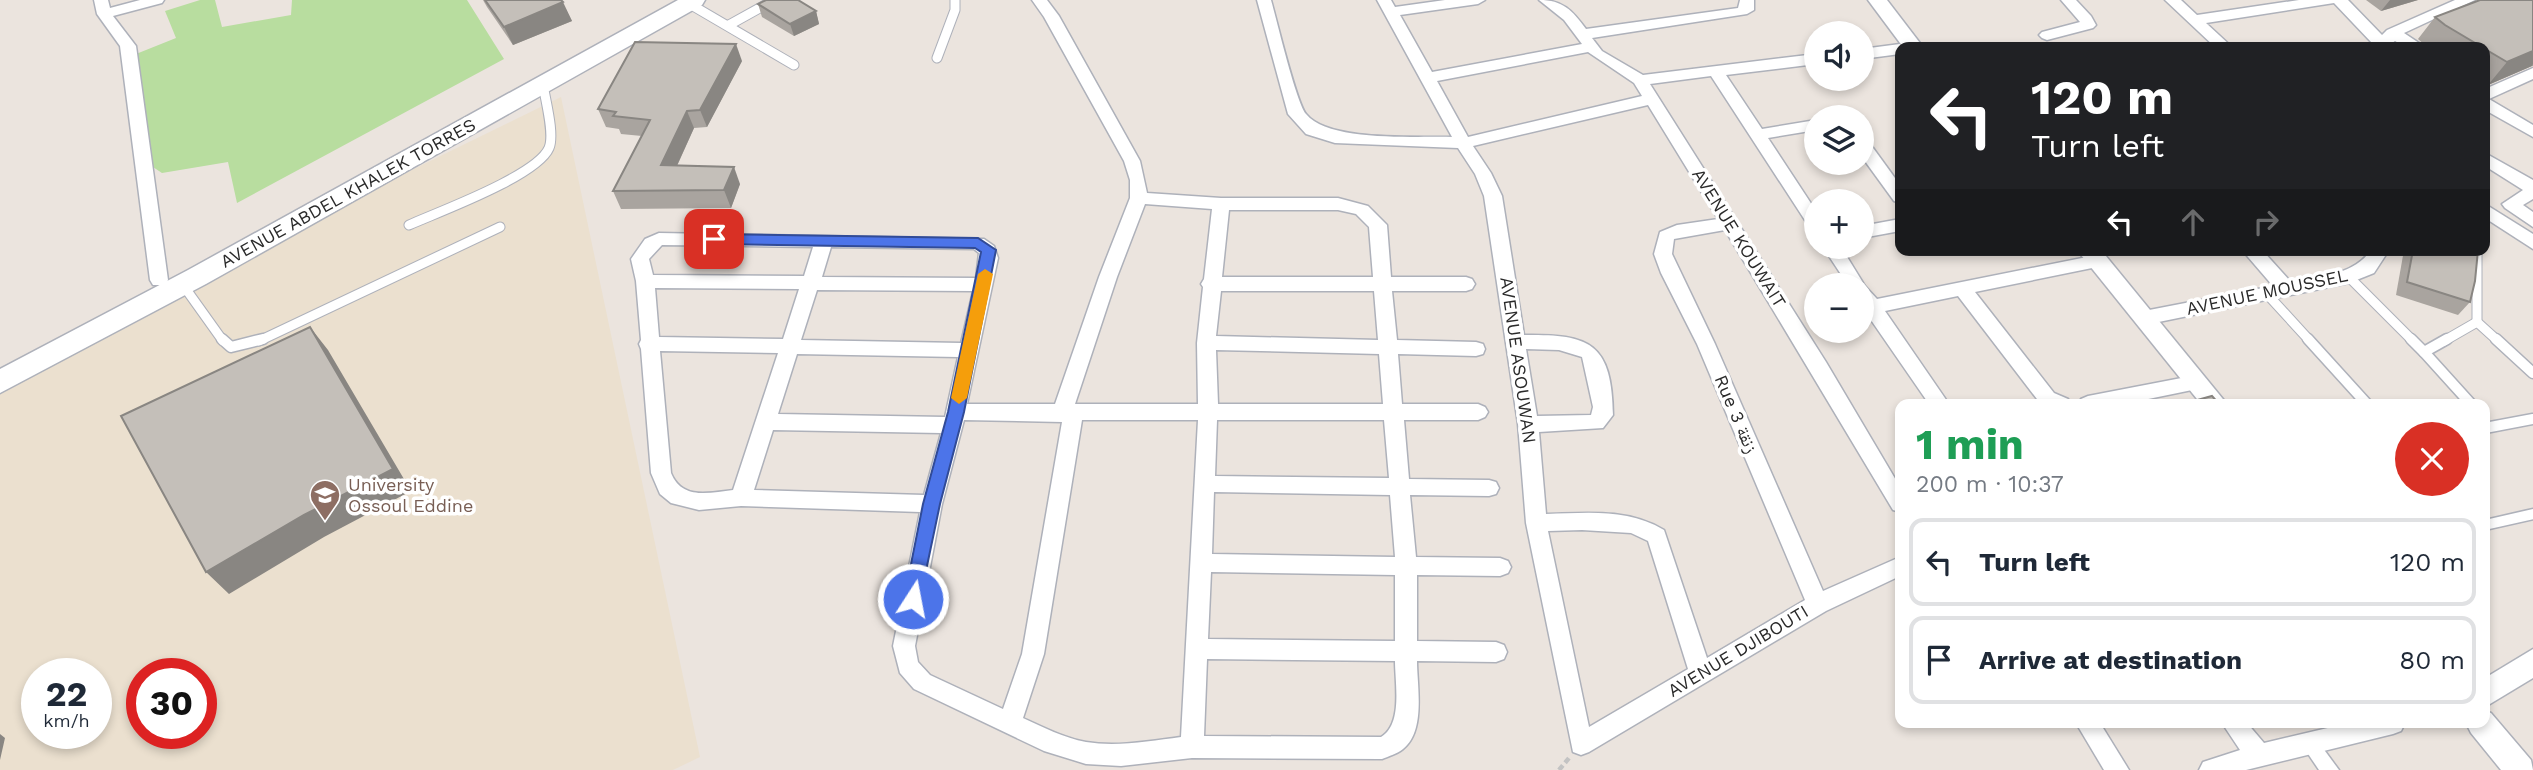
<!DOCTYPE html>
<html lang="en">
<head>
<meta charset="utf-8">
<style>
  :root { --surface:#fff; --page:#f2f2f3; --text:#1f2937; --muted:#747a83; --line:#e0e1e3 }
  body { margin:0; font-family:"Work Sans","Noto Naskh Arabic",sans-serif; background:var(--page); color:var(--text); height:100vh; display:flex; flex-direction:column; font-size:26px; white-space:nowrap }
  * { box-sizing:border-box; margin:0 }
  p { font-size:23px; color:var(--muted) }
  .icon { flex:none; width:38px; height:38px; fill:none; stroke:currentColor; stroke-width:2; stroke-linecap:round; stroke-linejoin:round }
  .map { position:relative; flex:1; overflow:hidden }
  .side { position:absolute; left:1895px; top:399px; width:595px; height:329px; display:flex; flex-direction:column; background:var(--surface); border-radius:14px; box-shadow:0 4px 10px #0003 }
  .side>* { flex:none }
  .hud { position:absolute; left:1895px; top:42px; width:595px; height:214px; border-radius:14px; box-shadow:0 4px 10px #0003; background:#202124; color:#fff; overflow:hidden }
  .controls { position:absolute; left:1804px; top:21px; display:grid; gap:14px }
  .controls a { display:grid; place-items:center; width:70px; height:70px; border-radius:50%; background:var(--surface); box-shadow:0 4px 10px #0003; font-size:35px }
  .speed { position:absolute; left:21px; top:658px; display:flex; gap:14px; font-size:35px; font-weight:700; text-align:center }
  .speed>* { display:grid; place-content:center; width:91px; height:91px; border-radius:50%; background:var(--surface); box-shadow:0 4px 10px #0003; line-height:1 }
  .speed small { font-size:18px; font-weight:400 }
  .speed .limit { border:10px solid #d22; background:#fff; color:#111 }
  .pin { position:absolute; display:grid; place-items:center; width:60px; height:60px; color:#fff; margin:-30px; border-radius:14px; box-shadow:0 4px 10px #0006 }
  .me { position:absolute; width:77px; margin:-38px; rotate:11deg; stroke-linejoin:round; filter:drop-shadow(0 0 5px #0008) }
  .turn { display:flex; align-items:center; gap:24px; height:147px; padding:0 21px; font-size:32px }
  .turn .icon { width:91px; height:91px; stroke-width:2.5 }
  .turn b { display:block; font-size:49px; line-height:60px }
  .lanes { display:flex; align-items:center; height:66px; padding:0 21px; background:#0003; justify-content:center; gap:35px; direction:ltr }
  .lanes .off { opacity:.35 }
  .round { display:grid; place-items:center; flex:none; width:74px; height:74px; border-radius:37px; background:var(--page) }
  .summary { display:flex; align-items:center; justify-content:space-between; height:119px; padding:0 21px }
  h1 { font-size:42px; font-weight:700; line-height:52px; color:#1e9e55 }
  ul { padding:0; list-style:none }
  li { display:flex; align-items:center; gap:21px; height:88px; margin:0 14px 10px; padding:0 7px; border:4px solid var(--line); border-radius:14px }
  li div { flex:1 }
  li b { display:block; font-size:26px }
  li em { font-style:normal }
  .map>svg:first-child { display:block }
</style>
</head>
<body>
<div class="map">
<svg width="2533" height="770" viewBox="0 0 2533 770">
  <rect width="100%" height="100%" fill="#ebe4de"/>
  <path fill="#ebe0cf" fill-rule="evenodd" d="M 561,97 L 700,757 L 673,770 L 0,770 L 0,371 ZM 37,674 L 96,674 L 96,733 L 37,733 ZM 142,674 L 201,674 L 201,733 L 142,733 Z"/>
  <path fill="#b8dd9f" d="M 200,0 L 215,0 L 222,27 L 291,15 L 292,0 L 467,0 L 504,59 L 237,203 L 228,162 L 162,173 L 141,159 L 131,56 L 176,38 L 165,11 Z"/>
  <g fill="none" stroke-linecap="round" stroke-linejoin="round">
    <g stroke="#aeb1ba" stroke-width="11">
      <g id="service-far1">
        <path d="M 683,0 L 794,65"/>
        <path d="M 729,25 L 774,0"/>
        <path d="M 937,58 L 955,10 L 955,0"/>
        <path d="M 409,225 C 438,212 537,176 549,148 C 555,134 545,99 543,84"/>
        <path d="M 2477,250 L 2477,322"/>
        <path d="M 2349,277 L 2413,341"/>
        <path d="M 183,285 L 223,341"/>
        <path d="M 2267,294 L 2310,341"/>
        <path d="M 259,341 L 500,227"/>
        <path d="M 2444,341 L 2477,322 L 2498,341"/>
      </g>
    </g>
    <g stroke="#aeb1ba" stroke-width="13">
      <g id="service">
        <path d="M 222,339 L 231,347 L 263,339"/>
        <path d="M 2308,339 L 2367,404"/>
        <path d="M 2411,339 L 2424,352 L 2447,339"/>
        <path d="M 2496,339 L 2533,373"/>
        <path d="M 2424,352 L 2471,404"/>
        <path d="M 2485,428 L 2533,419"/>
        <path d="M 2485,525 L 2533,514"/>
      </g>
    </g>
    <g stroke="#aeb1ba" stroke-width="3">
      <path id="pedestrian" d="M 2308,734 L 2314,736 L 2339,770 L 2319,770 L 2300,742 L 2302,736 Z"/>
    </g>
    <g stroke="#aeb1ba" stroke-width="3">
      <g id="minor">
        <path d="M 94,0 L 108,0 L 110,8 L 140,0 L 164,0 L 162,3 L 113,16 L 136,46 L 168,280 L 165,285 L 153,285 L 150,280 L 120,46 L 97,14 Z"/>
        <path d="M 1032,0 L 1047,0 L 1059,16 L 1140,161 L 1147,193 L 1221,198 L 1338,198 L 1368,206 L 1387,225 L 1391,277 L 1466,277 L 1472,279 L 1475,284 L 1472,289 L 1466,291 L 1392,291 L 1397,340 L 1476,342 L 1483,344 L 1485,349 L 1483,354 L 1476,356 L 1398,354 L 1402,404 L 1478,404 L 1485,407 L 1488,412 L 1485,417 L 1478,420 L 1404,420 L 1409,479 L 1489,480 L 1496,482 L 1499,488 L 1496,494 L 1489,496 L 1410,495 L 1416,557 L 1500,558 L 1508,561 L 1511,567 L 1508,573 L 1500,576 L 1417,575 L 1417,641 L 1496,642 L 1504,645 L 1507,652 L 1504,659 L 1496,662 L 1417,661 C 1417,686 1426,731 1403,749 C 1397,754 1389,756 1382,759 L 1192,758 L 1121,766 L 1086,764 L 1044,751 L 914,689 L 900,673 L 893,646 L 920,512 L 741,506 L 699,510 L 671,503 L 660,494 L 651,473 L 641,349 L 639,344 L 641,340 L 636,281 L 631,259 L 645,239 L 659,233 L 984,239 L 994,246 L 998,258 L 967,404 L 1055,404 L 1099,277 L 1130,198 L 1130,180 L 1124,161 L 1044,17 ZM 1145,204 L 1212,209 L 1204,279 L 1201,284 L 1203,287 L 1197,343 L 1198,404 L 1075,404 L 1117,277 ZM 1229,210 L 1338,210 L 1356,214 L 1369,227 L 1373,277 L 1222,277 ZM 662,245 L 813,247 L 804,276 L 653,275 L 649,259 ZM 831,247 L 974,249 L 979,253 L 976,278 L 822,277 ZM 655,288 L 799,289 L 783,339 L 659,337 ZM 817,290 L 973,291 L 961,343 L 801,340 ZM 1221,291 L 1374,291 L 1378,340 L 1216,336 ZM 1216,350 L 1379,354 L 1383,404 L 1218,404 ZM 660,351 L 778,353 L 733,490 C 709,493 682,500 671,473 ZM 797,354 L 958,357 L 945,417 L 778,414 ZM 964,420 L 1062,422 L 1022,654 L 1003,709 L 930,675 L 918,662 L 915,646 L 942,504 ZM 1082,420 L 1198,420 L 1181,737 C 1150,741 1117,747 1086,742 C 1064,738 1043,727 1023,718 L 1044,654 ZM 1217,420 L 1384,420 L 1389,478 L 1215,476 ZM 773,430 L 941,433 L 924,495 L 754,490 ZM 1214,492 L 1390,495 L 1395,557 L 1212,554 ZM 1211,572 L 1395,575 L 1395,641 L 1208,639 ZM 1207,659 L 1395,661 C 1395,683 1403,724 1381,737 L 1204,736 Z"/>
        <path d="M 1257,0 L 1271,0 C 1277,21 1296,102 1306,114 C 1328,142 1415,136 1452,137 L 1377,0 L 1391,0 L 1395,7 L 1445,0 L 1485,0 L 1478,4 L 1400,15 L 1432,72 L 1582,44 L 1564,20 L 1539,0 C 1563,0 1572,10 1586,29 L 1738,8 L 1740,0 L 1754,0 L 1754,10 L 1747,14 L 1592,38 L 1602,51 L 1643,75 L 1816,54 L 1816,64 L 1726,75 L 1762,129 L 1816,120 L 1816,130 L 1768,138 L 1816,211 L 1816,230 L 1810,228 L 1711,76 L 1650,84 L 1826,362 L 1900,487 L 1900,512 L 1893,510 L 1725,230 L 1674,239 L 1672,254 L 1715,344 L 1823,591 L 1900,557 L 1900,576 L 1826,611 L 1589,752 L 1581,755 L 1573,752 L 1526,523 L 1518,424 L 1484,196 L 1475,174 L 1458,148 L 1335,143 L 1306,134 L 1288,114 ZM 1588,52 L 1634,83 L 1642,96 L 1468,137 L 1437,81 ZM 1648,105 L 1718,219 L 1677,225 L 1660,232 L 1654,254 L 1661,273 L 1697,344 L 1805,600 L 1707,658 L 1664,530 C 1627,508 1587,513 1546,514 L 1539,432 L 1603,428 L 1613,415 C 1612,343 1590,334 1524,335 L 1502,196 L 1491,173 L 1473,146 ZM 1526,349 L 1559,350 L 1582,357 L 1593,407 L 1591,415 L 1537,416 ZM 1582,530 L 1631,533 L 1648,541 L 1688,669 L 1589,727 L 1548,531 Z"/>
        <path d="M 2061,0 L 2076,0 L 2091,16 L 2096,25 L 2093,28 L 2047,40 L 2042,38 L 2039,35 L 2042,32 L 2080,22 Z"/>
        <path d="M 2165,0 L 2181,0 L 2197,15 L 2299,0 L 2348,0 L 2382,35 L 2387,30 L 2455,0 L 2475,0 L 2404,33 L 2425,47 L 2406,47 L 2395,41 L 2386,47 L 2369,47 L 2372,43 L 2334,3 L 2206,23 L 2232,47 L 2215,47 Z"/>
        <path d="M 1900,44 L 1907,47 L 1900,47 L 1900,54 L 1862,59 L 1862,49 Z"/>
        <path d="M 2533,68 L 2533,79 L 2489,99 L 2533,125 L 2533,137 L 2485,110 L 2485,89 Z"/>
        <path d="M 1862,140 L 1868,141 L 1900,185 L 1900,203 L 1894,201 L 1862,157 Z"/>
        <path d="M 2485,153 L 2533,180 L 2533,199 L 2523,205 L 2533,212 L 2533,227 L 2505,208 L 2502,204 L 2523,190 L 2485,166 Z"/>
        <path d="M 2485,204 L 2533,234 L 2533,249 L 2485,218 Z"/>
        <path d="M 1900,219 L 1900,231 L 1862,238 L 1862,226 Z"/>
        <path d="M 1823,247 L 1841,247 L 1865,286 L 1877,299 L 2097,255 L 2103,257 L 2106,261 L 2103,265 L 2097,267 L 1975,292 L 2054,393 L 2068,399 L 2071,404 L 2040,403 L 1958,296 L 1885,311 L 1949,404 L 1929,404 L 1862,307 L 1862,285 L 1848,285 Z"/>
        <path d="M 2242,250 L 2262,250 L 2291,282 C 2320,276 2353,276 2371,250 L 2389,250 L 2374,273 L 2349,283 L 2144,325 L 2137,323 L 2135,318 L 2137,313 L 2144,311 L 2273,286 Z"/>
        <path d="M 2197,375 L 2204,377 L 2207,382 L 2204,387 L 2197,389 L 2124,404 L 2078,404 L 2081,399 L 2088,396 Z"/>
        <path d="M 2076,723 L 2100,723 L 2129,770 L 2104,770 Z"/>
        <path d="M 2222,723 L 2247,723 L 2264,743 L 2349,723 L 2405,723 L 2401,731 L 2393,734 L 2246,770 L 2199,770 L 2203,762 L 2240,750 Z"/>
      </g>
    </g>
    <g stroke="#aeb1ba" stroke-width="3">
      <g id="tertiary">
        <path d="M 1868,0 L 1887,0 L 1923,47 L 1903,47 Z"/>
        <path d="M 2077,250 L 2101,250 L 2227,404 L 2201,404 Z"/>
        <path d="M 2533,649 L 2533,678 L 2485,707 L 2485,678 Z"/>
        <path d="M 2485,711 L 2491,713 L 2531,760 L 2533,770 L 2501,770 L 2471,733 L 2466,723 L 2485,723 Z"/>
      </g>
    </g>
    <g stroke="#aeb1ba" stroke-width="3">
      <path id="secondary" d="M 678,0 L 705,0 L 702,5 L 206,284 L 0,393 L 0,369 L 188,270 Z"/>
    </g>
    <path stroke="#c3c3c3" stroke-width="4.5" stroke-dasharray="6 3.5" stroke-linecap="butt" d="M 1559,770 L 1569,758"/>
    <use href="#service-far1" stroke="#fff" stroke-width="9"/>
    <use href="#service" stroke="#fff" stroke-width="10"/>
    <use href="#pedestrian" fill="#fff" fill-rule="evenodd"/>
    <use href="#minor" fill="#fff" fill-rule="evenodd"/>
    <use href="#tertiary" fill="#fff" fill-rule="evenodd"/>
    <use href="#secondary" fill="#fff" fill-rule="evenodd"/>
  </g>
  <g fill="#a9a49f">
    <path d="M 483,0 L 561,0 L 572,21 L 513,45 L 487,7 Z"/>
    <path d="M 2366,0 L 2418,0 L 2381,11 Z"/>
    <path d="M 2533,0 L 2533,66 L 2532,66 L 2488,85 L 2485,83 L 2485,47 L 2427,47 L 2418,39 L 2435,17 Z"/>
    <path d="M 758,4 L 816,11 L 819,24 L 794,36 L 762,17 Z"/>
    <path d="M 742,61 L 707,127 L 694,128 L 677,166 L 740,184 L 731,208 L 621,209 L 613,191 L 642,136 L 621,134 L 619,129 L 606,127 L 598,109 Z"/>
    <path d="M 2404,250 L 2478,250 L 2470,302 L 2458,315 L 2396,295 Z"/>
  </g>
  <g fill="#898682">
    <path d="M 2390,0 L 2418,0 L 2381,11 Z"/>
    <path d="M 563,2 L 572,21 L 513,45 L 504,27 Z"/>
    <path d="M 816,11 L 819,24 L 794,36 L 790,24 Z"/>
    <path d="M 736,44 L 742,61 L 707,127 L 700,110 Z"/>
    <path d="M 2533,51 L 2533,64 L 2532,66 L 2488,85 L 2507,62 Z"/>
    <path d="M 687,111 L 694,128 L 669,183 L 661,165 Z"/>
    <path d="M 734,167 L 740,184 L 731,208 L 724,190 Z"/>
    <path d="M 310,327 L 328,350 L 411,491 L 324,537 L 229,594 L 206,572 Z"/>
    <path d="M 0,734 L 5,738 L 0,760 Z"/>
  </g>
  <g fill="#c4bfb9" stroke="#898682" stroke-width="2">
    <path d="M 485,0 L 561,0 L 563,2 L 504,27 Z"/>
    <path d="M 766,0 L 798,0 L 816,11 L 790,24 L 758,4 Z"/>
    <path d="M 2480,0 L 2533,0 L 2533,51 L 2507,62 L 2485,49 L 2485,47 L 2482,47 L 2445,25 L 2435,17 Z"/>
    <path d="M 635,42 L 736,44 L 700,110 L 687,111 L 661,165 L 734,167 L 724,190 L 613,191 L 650,120 L 613,116 L 616,112 L 598,109 Z"/>
    <path d="M 2413,250 L 2478,250 L 2475,281 L 2470,302 L 2407,282 Z"/>
    <path d="M 310,327 L 393,469 L 304,515 L 206,572 L 121,416 Z"/>
    <path d="M 2212,396 L 2219,404 L 2183,404 Z"/>
  </g>
  <path fill="#4c74e9" stroke="#314b97" stroke-width="2" d="M 714,234 L 978,238 L 996,250 L 964,412 L 940,504 L 919,604 L 913,606 L 907,604 L 904,599 L 923,504 L 948,412 L 981,252 L 975,248 L 714,244 L 707,239 Z"/>
  <path fill="#f59e0b" d="M 985,269 L 993,274 L 967,398 L 959,404 L 951,398 L 978,274 Z"/>
  <defs>
    <g id="university-pin" transform="scale(1.575)"><path d="M0 17L-7.5 6A9.5 9.5 0 1 1 7.5 6Z" fill="#8d6e63" stroke="#fff"/><path d="M0-5L7-2L0 1L-7-2ZM-4 1L0 2.5L4 1V4Q0 6-4 4Z" fill="#fff"/></g>
  </defs>
  <g fill-rule="evenodd">
    <use href="#university-pin" x="325" y="495"/>
  </g>
  <g text-anchor="middle" stroke-width="7" stroke-linejoin="round" paint-order="stroke">
    <g font-size="18" fill="#2a2a2a" stroke="#fff">
      <text transform="translate(348 193) rotate(-29)" y="6">AVENUE ABDEL KHALEK TORRES</text>
      <text transform="translate(1739 238) rotate(58)" y="6">AVENUE KOUWAIT</text>
      <text transform="translate(2267 292) rotate(-12)" y="6">AVENUE MOUSSEL</text>
      <text transform="translate(1518 360) rotate(82)" y="6">AVENUE ASOUWAN</text>
      <text transform="translate(1736 414) rotate(67)" y="6">Rue 3 زنقة</text>
      <text transform="translate(1738 651) rotate(-31)" y="6">AVENUE DJIBOUTI</text>
    </g>
    <g font-size="18" fill="#785e54" stroke="#fff" text-anchor="start">
      <text x="348" y="491">University<tspan x="348" dy="21">Ossoul Eddine</tspan></text>
    </g>
  </g>
</svg>
<div class="controls">
<a><svg class="icon" aria-label="sound" viewBox="0 0 24 24"><path d="M4 9h4l5-4v14l-5-4H4zM17 9q2 3 0 6"/></svg></a>
<a><svg class="icon" aria-label="layers" viewBox="0 0 24 24"><path d="M12 4l9 5-9 5-9-5zM3 14l9 5 9-5"/></svg></a>
<a>+</a>
<a>−</a>
</div>
<div class="speed"><div>22<small>km/h</small></div><div class="limit">30</div></div>
<div class="pin" style="left:714px;top:239px;background:#d93025"><svg class="icon" aria-label="arrive" viewBox="0 0 24 24"><path d="M6 21V4h12l-3 4 3 4H6"/></svg></div>
<svg class="me" style="left:913px;top:599px" viewBox="-20 -20 40 40"><circle r="17" fill="#4c74e9" stroke="#fff" stroke-width="3"/><path d="M0-11L8 9 0 5-8 9z" fill="#fff"/></svg>
<div class="hud">
<div class="turn"><svg class="icon" aria-label="left" viewBox="0 0 24 24"><path d="M17 20v-9H6M10 6l-5 5 5 5"/></svg><div><b>120 m</b>Turn left</div></div>
<div class="lanes"><svg class="icon" aria-label="left" viewBox="0 0 24 24"><path d="M17 20v-9H6M10 6l-5 5 5 5"/></svg><svg class="icon off" aria-label="ahead" viewBox="0 0 24 24"><path d="M12 20V5M6 11l6-6 6 6"/></svg><svg class="icon off" aria-label="right" viewBox="0 0 24 24"><path d="M7 20v-9h11M14 6l5 5-5 5"/></svg></div>
</div>
<section class="side">
<div class="summary"><div><h1>1 min</h1><p>200 m · 10:37</p></div><a class="round" style="background:#d93025;color:#fff"><svg class="icon" aria-label="close" viewBox="0 0 24 24"><path d="M6 6l12 12M18 6L6 18"/></svg></a></div>
<ul>
<li><svg class="icon" aria-label="left" viewBox="0 0 24 24"><path d="M17 20v-9H6M10 6l-5 5 5 5"/></svg><div><b>Turn left</b></div><em>120 m</em></li>
<li><svg class="icon" aria-label="arrive" viewBox="0 0 24 24"><path d="M6 21V4h12l-3 4 3 4H6"/></svg><div><b>Arrive at destination</b></div><em>80 m</em></li>
</ul>
</section>
</div>
</body>
</html>
